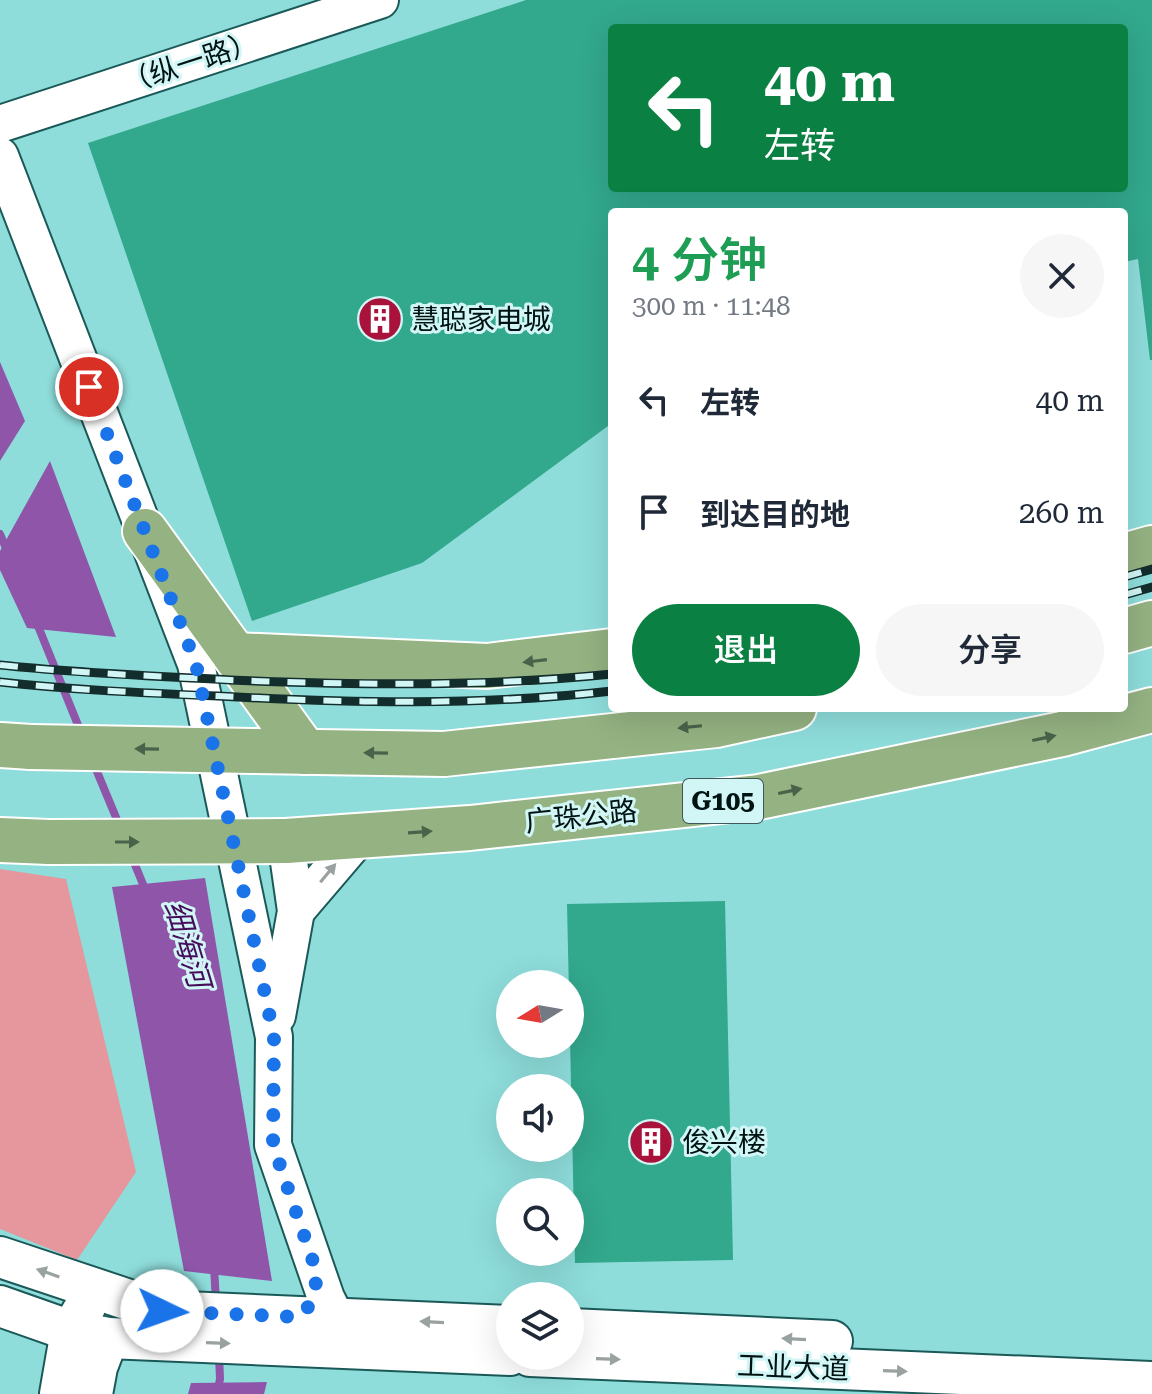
<!DOCTYPE html>
<html lang="zh">
<head>
<meta charset="utf-8">
<style>
  :root { --surface:#fff; --page:#f6f6f7; --text:#1f2937; --muted:#747a83; --accent:#0b8043 }
  body { margin:0; font-family:"Roboto Serif","Noto Sans SC",serif; background:var(--page); color:var(--text); height:100vh; display:flex; flex-direction:column; font-size:30px; white-space:nowrap }
  * { box-sizing:border-box; margin:0 }
  p { font-size:26px; color:var(--muted) }
  .icon { flex:none; width:44px; height:44px; fill:none; stroke:currentColor; stroke-width:2; stroke-linecap:round; stroke-linejoin:round }
  .map { position:relative; flex:1; overflow:hidden }
  .drawer { position:absolute; left:608px; top:208px; width:520px; height:504px; display:flex; flex-direction:column; background:var(--surface); border-radius:8px; box-shadow:0 8px 32px #0002 }
  .drawer>* { flex:none }
  .top-card { position:absolute; left:608px; top:24px; width:520px; height:168px; border-radius:8px; box-shadow:0 8px 32px #0002; background:#0b8043; color:#fff; overflow:hidden }
  .needle { width:52px; rotate:259deg }
  .fabs { position:absolute; left:496px; top:970px; display:grid; gap:16px }
  .fabs a { display:grid; place-items:center; width:88px; height:88px; border-radius:50%; background:var(--surface); box-shadow:0 8px 32px #0002; font-size:40px }
  .pin { position:absolute; display:grid; place-items:center; width:68px; height:68px; color:#fff; margin:-34px; border:4px solid #fff; border-radius:50%; box-shadow:0 2px 8px #0007 }
  .me { position:absolute; width:88px; margin:-44px; rotate:93deg; stroke-linejoin:round; filter:drop-shadow(0 0 6px #0008) }
  .turn { display:flex; align-items:center; gap:28px; height:168px; padding:0 24px; font-size:36px }
  .turn .icon { width:104px; height:104px; stroke-width:2.5 }
  .turn b { display:block; font-size:56px; line-height:68px }
  .round { display:grid; place-items:center; flex:none; width:84px; height:84px; border-radius:42px; background:var(--page) }
  .headline { display:flex; align-items:center; justify-content:space-between; height:136px; padding:0 24px }
  h1 { font-size:48px; font-weight:600; line-height:60px; color:#1e9e55 }
  .button { display:flex; gap:16px; margin-top:auto; padding:16px 24px }
  .button a { flex:1; height:92px; border-radius:48px; background:var(--accent); color:#fff; font-size:32px; font-weight:600; line-height:92px; text-align:center }
  .button a+a { background:var(--page); color:var(--text) }
  ul { padding:0; list-style:none }
  li { display:flex; align-items:center; gap:24px; height:112px; padding:0 24px }
  li div { flex:1 }
  li b { display:block; font-size:30px }
  li em { font-style:normal }
  .map>svg:first-child { display:block }
</style>
</head>
<body>
<div class="map">
<svg width="1152" height="1394" viewBox="0 0 1152 1394">
  <rect width="100%" height="100%" fill="#8edddb"/>
  <path fill="#e5979d" d="M 0,869 L 66,879 L 136,1172 L 77,1260 L 0,1229 Z"/>
  <g fill="#8e55a9">
    <path d="M 0,362 L 25,421 L 0,461 Z"/>
    <path d="M 50,461 L 116,637 L 27,628 L 0,570 L 0,551 Z"/>
    <path d="M 205,878 L 272,1281 L 184,1271 L 112,887 Z"/>
    <path d="M 267,1382 L 264,1394 L 188,1394 L 191,1383 Z"/>
  </g>
  <g fill="none" stroke-linecap="round" stroke-linejoin="round">
    <g stroke="#8e55a9" stroke-width="8">
      <path d="M 0,534 L 8,553"/>
      <path d="M 36,621 L 82,735"/>
      <path d="M 93,762 L 120,827"/>
      <path d="M 131,855 L 147,894"/>
      <path d="M 214,1267 L 216,1302"/>
      <path d="M 217,1394 L 220,1379 L 219,1355"/>
    </g>
  </g>
  <g fill="#32a88d" fill-rule="evenodd">
    <path d="M 526,0 L 1152,0 L 1152,360 L 1150,360 L 1138,259 L 1124,262 L 1124,212 L 612,212 L 612,423 L 422,563 L 252,621 L 88,143 ZM 612,28 L 1124,28 L 1124,188 L 612,188 Z"/>
    <path d="M 725,901 L 733,1260 L 575,1263 L 567,904 Z"/>
  </g>
  <g fill="none" stroke-linecap="round" stroke-linejoin="round">
    <g stroke="#1b5959" stroke-width="40">
      <g id="tertiary">
        <path d="M 0,124 L 380,0"/>
        <path d="M 0,156 L 196,664 L 274,1037 L 273,1145 L 326,1298 L 336,1318"/>
        <path d="M 296,911 L 360,836"/>
        <path d="M 277,1016 L 296,911 L 286,841"/>
      </g>
    </g>
    <g stroke="#1b5959" stroke-width="44">
      <g id="secondary">
        <path d="M 0,1257 L 162,1311 L 510,1326"/>
        <path d="M 0,1306 L 71,1331 L 108,1338 L 510,1355"/>
        <path d="M 570,1329 L 832,1341"/>
        <path d="M 530,1356 L 1152,1382"/>
        <path d="M 60,1394 L 71,1331 L 85,1307"/>
        <path d="M 92,1394 L 97,1367 L 108,1338"/>
      </g>
    </g>
    <g stroke="#fff" stroke-width="48">
      <g id="trunk">
        <path d="M 145,531 L 305,752"/>
        <path d="M 1124,556 L 1152,548"/>
        <path d="M 1124,631 L 1152,623"/>
        <path d="M 235,655 L 487,666 L 612,651"/>
        <path d="M 0,745 L 31,747"/>
        <path d="M 253,751 L 444,754 L 716,725 L 794,708"/>
        <path d="M 0,840 L 49,842"/>
        <path d="M 286,841 L 470,828 L 759,797 L 1062,734 L 1152,710"/>
      </g>
    </g>
    <use href="#tertiary" stroke="#fff" stroke-width="36"/>
    <use href="#secondary" stroke="#fff" stroke-width="40"/>
    <use href="#trunk" stroke="#94b282" stroke-width="44"/>
    <g stroke="#122d2c" stroke-width="9">
      <g id="rail">
        <path d="M 1124,577 L 1152,569"/>
        <path d="M 1124,595 L 1152,587"/>
        <path d="M 0,665 C 76,673 153,676 230,680 C 357,685 485,687 612,674"/>
        <path d="M 0,682 C 72,690 145,693 218,696 C 349,703 482,706 612,691"/>
      </g>
    </g>
    <use href="#rail" stroke="#d1f6f5" stroke-width="6" stroke-dasharray="18" stroke-linecap="butt"/>
    <g stroke="#fff" stroke-width="48" stroke-linecap="butt">
      <g id="trunk-bridge">
        <path d="M 31,747 L 253,751"/>
        <path d="M 49,842 L 286,841"/>
      </g>
    </g>
    <use href="#trunk-bridge" stroke="#94b282" stroke-width="44"/>
  </g>
  <defs><path id="oneway-solid" d="M-6-.8H1V-3.2L6.5 0L1 3.2V.8H-6Z" transform="scale(2)"/></defs>
  <g fill="#4a624a">
    <use href="#oneway-solid" transform="translate(535 661) rotate(173)"/>
    <use href="#oneway-solid" transform="translate(690 727) rotate(174)"/>
    <use href="#oneway-solid" transform="translate(1044 738) rotate(-12)"/>
    <use href="#oneway-solid" transform="translate(147 749) rotate(-179)"/>
    <use href="#oneway-solid" transform="translate(376 753) rotate(-179)"/>
    <use href="#oneway-solid" transform="translate(790 791) rotate(-12)"/>
    <use href="#oneway-solid" transform="translate(420 832) rotate(-4)"/>
    <use href="#oneway-solid" transform="translate(127 842)"/>
  </g>
  <g fill="#99a1a1">
    <use href="#oneway-solid" transform="translate(328 873) rotate(-50)"/>
    <use href="#oneway-solid" transform="translate(48 1273) rotate(-161)"/>
    <use href="#oneway-solid" transform="translate(432 1322) rotate(-177)"/>
    <use href="#oneway-solid" transform="translate(794 1339) rotate(-177)"/>
    <use href="#oneway-solid" transform="translate(218 1343) rotate(2)"/>
    <use href="#oneway-solid" transform="translate(608 1359) rotate(2)"/>
    <use href="#oneway-solid" transform="translate(895 1371) rotate(2)"/>
  </g>
  <g fill="none" stroke-linecap="round" stroke-linejoin="round">
    <path stroke="#1a73e8" stroke-width="14" stroke-dasharray="0 25.2" d="M 89,387 L 196,664 L 274,1037 L 273,1145 L 318,1276 L 309,1306 L 299,1317 L 162,1311"/>
  </g>
  <defs>
    <g id="building-disc" transform="scale(2.3)"><circle r="9.5" fill="#a9123b" stroke="#d1f6f5"/><path d="M-4-6H4V6H1V3H-1V6H-4ZM-2.5-4.3h1.7v1.8h-1.7ZM.8-4.3h1.7v1.8H.8ZM-2.5-1h1.7V.8h-1.7ZM.8-1h1.7V.8H.8Z" fill="#fff"/></g>
  </defs>
  <g fill-rule="evenodd">
    <use href="#building-disc" x="380" y="319"/>
    <use href="#building-disc" x="651" y="1142"/>
  </g>
  <g text-anchor="middle" stroke-width="6" stroke-linejoin="round" paint-order="stroke">
    <rect fill="#d1f6f5" stroke="#3f5757" stroke-width="2" x="683" y="779" width="80" height="44" rx="6"/>
    <g font-size="26" font-weight="bold" fill="#001313">
      <text x="723" y="810">G105</text>
    </g>
    <g font-size="28" fill="#001313" stroke="#d1f6f5">
      <text transform="translate(190 62) rotate(-18)" y="10">（纵一路）</text>
      <text transform="translate(581 816) rotate(-6)" y="10">广珠公路</text>
      <text transform="translate(793 1367) rotate(2)" y="10">工业大道</text>
    </g>
    <g font-size="28" fill="#001313" stroke="#d1f6f5" text-anchor="start">
      <text x="411" y="329">慧聪家电城</text>
      <text x="682" y="1152">俊兴楼</text>
    </g>
    <g font-size="30" font-style="italic" fill="#470d5d" stroke="#d1f6f5">
      <text transform="translate(187 944) rotate(73)" y="10">细海河</text>
    </g>
  </g>
</svg>
<div class="fabs">
<a><svg class="needle" viewBox="-14 -14 28 28"><path d="M0-13l5 13h-10z" fill="#e53935"/><path d="M0 13l5-13h-10z" fill="#747a83"/></svg></a>
<a><svg class="icon" aria-label="sound" viewBox="0 0 24 24"><path d="M4 9h4l5-4v14l-5-4H4zM17 9q2 3 0 6"/></svg></a>
<a><svg class="icon" aria-label="search" viewBox="0 0 24 24"><circle cx="10" cy="10" r="6"/><path d="M15 15l6 6"/></svg></a>
<a><svg class="icon" aria-label="layers" viewBox="0 0 24 24"><path d="M12 4l9 5-9 5-9-5zM3 14l9 5 9-5"/></svg></a>
</div>
<div class="pin" style="left:89px;top:387px;background:#d93025"><svg class="icon" aria-label="arrive" viewBox="0 0 24 24"><path d="M6 21V4h12l-3 4 3 4H6"/></svg></div>
<svg class="me" style="left:162px;top:1311px" viewBox="-20 -20 40 40"><circle r="19" fill="#fff"/><path d="M0-13L10 11 0 6-10 11z" fill="#1a73e8"/></svg>
<div class="top-card">
<div class="turn"><svg class="icon" aria-label="left" viewBox="0 0 24 24"><path d="M17 20v-9H6M10 6l-5 5 5 5"/></svg><div><b>40 m</b>左转</div></div>
</div>
<section class="drawer">
<div class="headline"><div><h1>4 分钟</h1><p>300 m · 11:48</p></div><a class="round"><svg class="icon" aria-label="close" viewBox="0 0 24 24"><path d="M6 6l12 12M18 6L6 18"/></svg></a></div>
<ul>
<li><svg class="icon" aria-label="left" viewBox="0 0 24 24"><path d="M17 20v-9H6M10 6l-5 5 5 5"/></svg><div><b>左转</b></div><em>40 m</em></li>
<li><svg class="icon" aria-label="arrive" viewBox="0 0 24 24"><path d="M6 21V4h12l-3 4 3 4H6"/></svg><div><b>到达目的地</b></div><em>260 m</em></li>
</ul>
<div class="button"><a>退出</a><a>分享</a></div>
</section>
</div>
</body>
</html>
